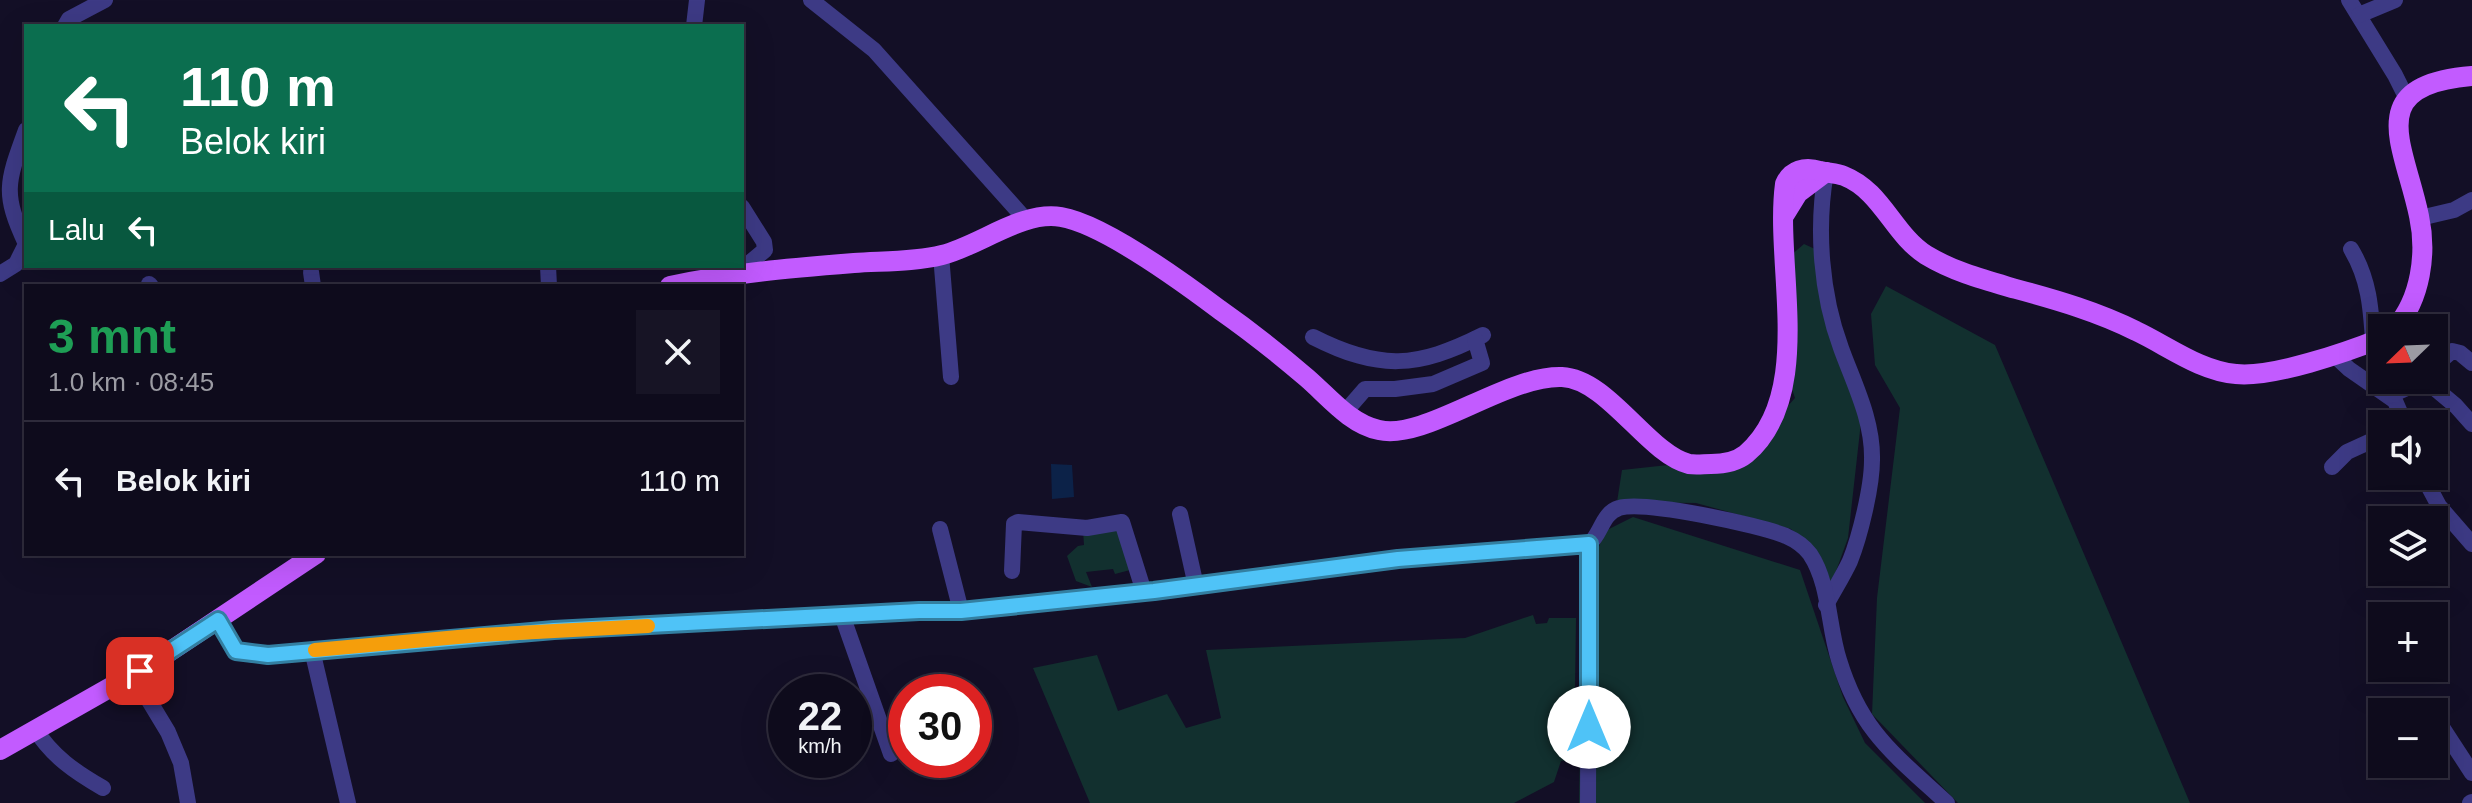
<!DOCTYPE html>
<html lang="id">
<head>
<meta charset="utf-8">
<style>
  :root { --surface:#0e0b1c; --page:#171425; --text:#f1f3f6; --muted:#9b9ba3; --line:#2e2b3b }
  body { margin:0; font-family:Arial,sans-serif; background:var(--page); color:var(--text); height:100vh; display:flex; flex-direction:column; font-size:30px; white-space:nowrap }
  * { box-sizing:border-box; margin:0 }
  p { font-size:26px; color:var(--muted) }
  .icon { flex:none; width:44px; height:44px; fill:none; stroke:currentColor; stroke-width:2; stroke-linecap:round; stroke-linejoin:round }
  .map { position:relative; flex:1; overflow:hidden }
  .panel { position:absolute; left:24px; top:284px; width:720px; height:272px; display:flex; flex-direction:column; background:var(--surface); border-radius:0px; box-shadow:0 8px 32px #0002,0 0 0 2px var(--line) }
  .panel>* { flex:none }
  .banner { position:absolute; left:24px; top:24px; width:720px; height:244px; border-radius:0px; box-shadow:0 8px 32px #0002,0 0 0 2px var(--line); background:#0b6e4f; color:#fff; overflow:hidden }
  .needle { width:52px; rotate:247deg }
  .controls { position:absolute; left:2368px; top:314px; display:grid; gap:16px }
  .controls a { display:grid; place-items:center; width:80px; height:80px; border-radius:0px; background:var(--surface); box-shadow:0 8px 32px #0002,0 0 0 2px var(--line); font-size:40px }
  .speed { position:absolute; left:768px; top:674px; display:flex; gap:16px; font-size:40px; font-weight:700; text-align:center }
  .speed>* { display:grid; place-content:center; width:104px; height:104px; border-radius:50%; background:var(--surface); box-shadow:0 8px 32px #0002,0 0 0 2px var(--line); line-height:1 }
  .speed small { font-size:20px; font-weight:400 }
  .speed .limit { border:12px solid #d22; background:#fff; color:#111 }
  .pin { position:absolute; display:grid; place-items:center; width:68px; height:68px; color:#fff; margin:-34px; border-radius:16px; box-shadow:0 4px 12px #0006 }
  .me { position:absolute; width:88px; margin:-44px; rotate:0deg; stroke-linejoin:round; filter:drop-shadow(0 0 6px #0008) }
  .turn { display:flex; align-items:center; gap:28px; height:168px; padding:0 24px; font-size:36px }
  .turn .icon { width:104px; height:104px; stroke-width:2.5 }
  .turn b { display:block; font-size:56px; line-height:68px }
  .then { display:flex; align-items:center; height:76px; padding:0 24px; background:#0003; gap:16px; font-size:30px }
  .round { display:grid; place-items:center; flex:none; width:84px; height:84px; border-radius:0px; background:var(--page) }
  .summary { display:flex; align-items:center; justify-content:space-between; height:136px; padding:0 24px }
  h1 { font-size:48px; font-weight:700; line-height:60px; color:#1e9e55 }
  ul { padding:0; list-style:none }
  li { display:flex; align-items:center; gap:24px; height:120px; padding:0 24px; border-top:2px solid var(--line) }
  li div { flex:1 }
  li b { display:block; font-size:30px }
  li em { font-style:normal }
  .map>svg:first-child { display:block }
</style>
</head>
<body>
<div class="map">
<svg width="2472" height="803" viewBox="0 0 2472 803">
  <rect width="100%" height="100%" fill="#130f26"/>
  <g fill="#12302f">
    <path d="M 1804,244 L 1815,249 L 1861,422 L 1848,538 L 1831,585 L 1811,547 L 1791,529 L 1696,503 L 1617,502 L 1622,470 L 1742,457 L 1795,398 L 1785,368 L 1790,256 Z"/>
    <path d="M 1886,286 L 1995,345 L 2190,803 L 1958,803 L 1872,714 L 1877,598 L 1900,408 L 1875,365 L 1871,314 Z"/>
    <path d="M 1633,517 L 1800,570 L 1843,697 L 1865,743 L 1925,803 L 1579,803 L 1584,556 L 1597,552 L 1605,531 Z"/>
    <path d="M 1120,525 L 1130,570 L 1115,574 L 1113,569 L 1086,572 L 1092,587 L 1076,581 L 1067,556 L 1078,546 L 1084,545 L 1083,530 Z"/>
    <path d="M 1533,615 L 1536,624 L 1547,623 L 1549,618 L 1576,618 L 1574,760 L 1561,761 L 1554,782 L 1514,803 L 1090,803 L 1033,668 L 1097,655 L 1118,711 L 1167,694 L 1186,728 L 1221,718 L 1206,650 L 1465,638 Z"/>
  </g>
  <path fill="#0c2248" d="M 1051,464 L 1072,465 L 1074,497 L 1052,499 Z"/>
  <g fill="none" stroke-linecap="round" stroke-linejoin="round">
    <g stroke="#3d3a85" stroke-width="16">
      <path d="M 811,0 L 874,50 L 1026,220"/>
      <path d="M 2349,0 L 2395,75 L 2407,99"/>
      <path d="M 2359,15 L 2395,0"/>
      <path d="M 65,26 L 69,19 L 105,0"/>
      <path d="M 694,26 L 697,0"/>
      <path d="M 1826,172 C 1816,229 1821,294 1841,348 C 1854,384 1873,420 1872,460 C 1872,487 1860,536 1850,561 C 1843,576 1834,590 1826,605"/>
      <path d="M 2420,218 L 2454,210 L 2472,200"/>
      <path d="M 2351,249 C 2369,279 2371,308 2373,341"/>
      <path d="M 941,255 L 951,377"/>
      <path d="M 548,266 L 549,286"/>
      <path d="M 311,272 L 313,286"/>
      <path d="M 0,274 L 16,264 L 26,244 C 2,193 7,182 26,130"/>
      <path d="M 735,275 L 765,250 L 764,242 L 742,207"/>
      <path d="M 149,284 L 151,286"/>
      <path d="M 1313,337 C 1380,371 1417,368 1483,335"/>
      <path d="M 2333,354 L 2349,369 L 2395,401 L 2405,424"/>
      <path d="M 2434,366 L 2452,351 L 2460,353 L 2472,363"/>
      <path d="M 2389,396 L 2425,380 L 2456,406 L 2472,424"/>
      <path d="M 1345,412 L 1365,389 L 1395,389 L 1433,384 L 1482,363 L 1475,339"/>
      <path d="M 2332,467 L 2347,452 L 2382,436"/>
      <path d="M 2423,476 L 2439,506 L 2472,544"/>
      <path d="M 1180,514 L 1196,586"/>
      <path d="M 940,529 L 961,611"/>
      <path d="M 1012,571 L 1014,524 L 1018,522 L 1087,528 L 1122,522 L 1144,592"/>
      <path d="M 842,615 L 891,754"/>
      <path d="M 218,620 L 236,651 L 253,655 L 268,655 L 554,630 L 919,611 L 961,611 L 1154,591 L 1398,559 L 1589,544 C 1601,535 1602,513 1619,508 C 1644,500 1759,525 1786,536 C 1795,540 1804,546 1810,554 C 1830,584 1828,626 1839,660 C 1861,732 1894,754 1947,803"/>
      <path d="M 312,650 L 348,803"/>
      <path d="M 133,674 L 168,732 L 181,763 L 188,803"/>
      <path d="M 2434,715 L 2472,773"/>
      <path d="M 35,729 C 52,756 75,772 103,788"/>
      <path d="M 1588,803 L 1589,544"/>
      <path d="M 2470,803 L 2472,802"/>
    </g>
    <g stroke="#c25bff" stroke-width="20">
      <path d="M 1785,214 L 1798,193 L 1826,172"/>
      <path d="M 670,286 C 731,273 792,268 854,263 C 882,261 914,262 942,255 C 979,246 1023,210 1061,217 C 1103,224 1184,283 1220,310 C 1250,331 1279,354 1307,378 C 1329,397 1350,424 1379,430 C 1425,441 1506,375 1562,377 C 1608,379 1648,454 1689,464 C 1696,465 1704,464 1711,464 C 1724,464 1736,462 1746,454 C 1816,394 1774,265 1785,184 C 1791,170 1805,166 1820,171 C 1828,173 1836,173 1844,176 C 1882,191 1893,234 1926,255 C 1954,272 1985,280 2016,289 C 2057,300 2098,312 2136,331 C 2168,346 2200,371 2236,374 C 2272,378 2347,352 2382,338"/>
      <path d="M 2395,328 C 2421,299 2427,253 2419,216 C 2404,144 2362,85 2472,76"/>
      <path d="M 0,750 L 148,666 L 316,554"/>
    </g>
  </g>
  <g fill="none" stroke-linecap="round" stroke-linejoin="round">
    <g stroke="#337fa1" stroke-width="20">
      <path id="route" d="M 140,671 L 218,620 L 236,651 L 268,655 L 554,630 L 919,611 L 961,611 L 1154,591 L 1398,559 L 1589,544 L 1589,727"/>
    </g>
    <use href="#route" stroke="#4fc3f7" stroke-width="14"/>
    <path stroke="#f59e0b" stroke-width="14" d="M 315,650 L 480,635 L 648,626"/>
  </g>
</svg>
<div class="controls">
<a><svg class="needle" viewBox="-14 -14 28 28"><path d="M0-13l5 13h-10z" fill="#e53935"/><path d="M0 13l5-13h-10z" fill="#9b9ba3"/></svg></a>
<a><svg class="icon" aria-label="sound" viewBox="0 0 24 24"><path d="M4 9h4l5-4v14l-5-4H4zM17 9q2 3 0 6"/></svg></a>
<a><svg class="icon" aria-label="layers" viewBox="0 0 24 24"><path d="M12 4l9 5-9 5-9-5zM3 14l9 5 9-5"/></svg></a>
<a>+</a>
<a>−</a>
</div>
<div class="speed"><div>22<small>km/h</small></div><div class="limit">30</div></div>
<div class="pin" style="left:140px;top:671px;background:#d93025"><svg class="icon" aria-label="arrive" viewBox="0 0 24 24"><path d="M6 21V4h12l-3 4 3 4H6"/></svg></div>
<svg class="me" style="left:1589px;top:727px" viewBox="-20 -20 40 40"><circle r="19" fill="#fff"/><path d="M0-13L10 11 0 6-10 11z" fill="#4fc3f7"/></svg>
<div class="banner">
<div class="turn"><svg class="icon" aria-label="left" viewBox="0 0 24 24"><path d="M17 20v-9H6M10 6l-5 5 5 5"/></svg><div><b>110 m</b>Belok kiri</div></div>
<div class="then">Lalu<svg class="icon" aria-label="left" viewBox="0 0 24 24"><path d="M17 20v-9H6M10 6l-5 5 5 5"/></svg></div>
</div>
<section class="panel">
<div class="summary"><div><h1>3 mnt</h1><p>1.0 km · 08:45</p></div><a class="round"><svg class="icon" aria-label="close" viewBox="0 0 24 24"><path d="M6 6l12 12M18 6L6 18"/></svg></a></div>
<ul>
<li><svg class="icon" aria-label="left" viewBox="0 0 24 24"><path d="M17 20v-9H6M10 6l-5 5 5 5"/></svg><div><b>Belok kiri</b></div><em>110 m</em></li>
</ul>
</section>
</div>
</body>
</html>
